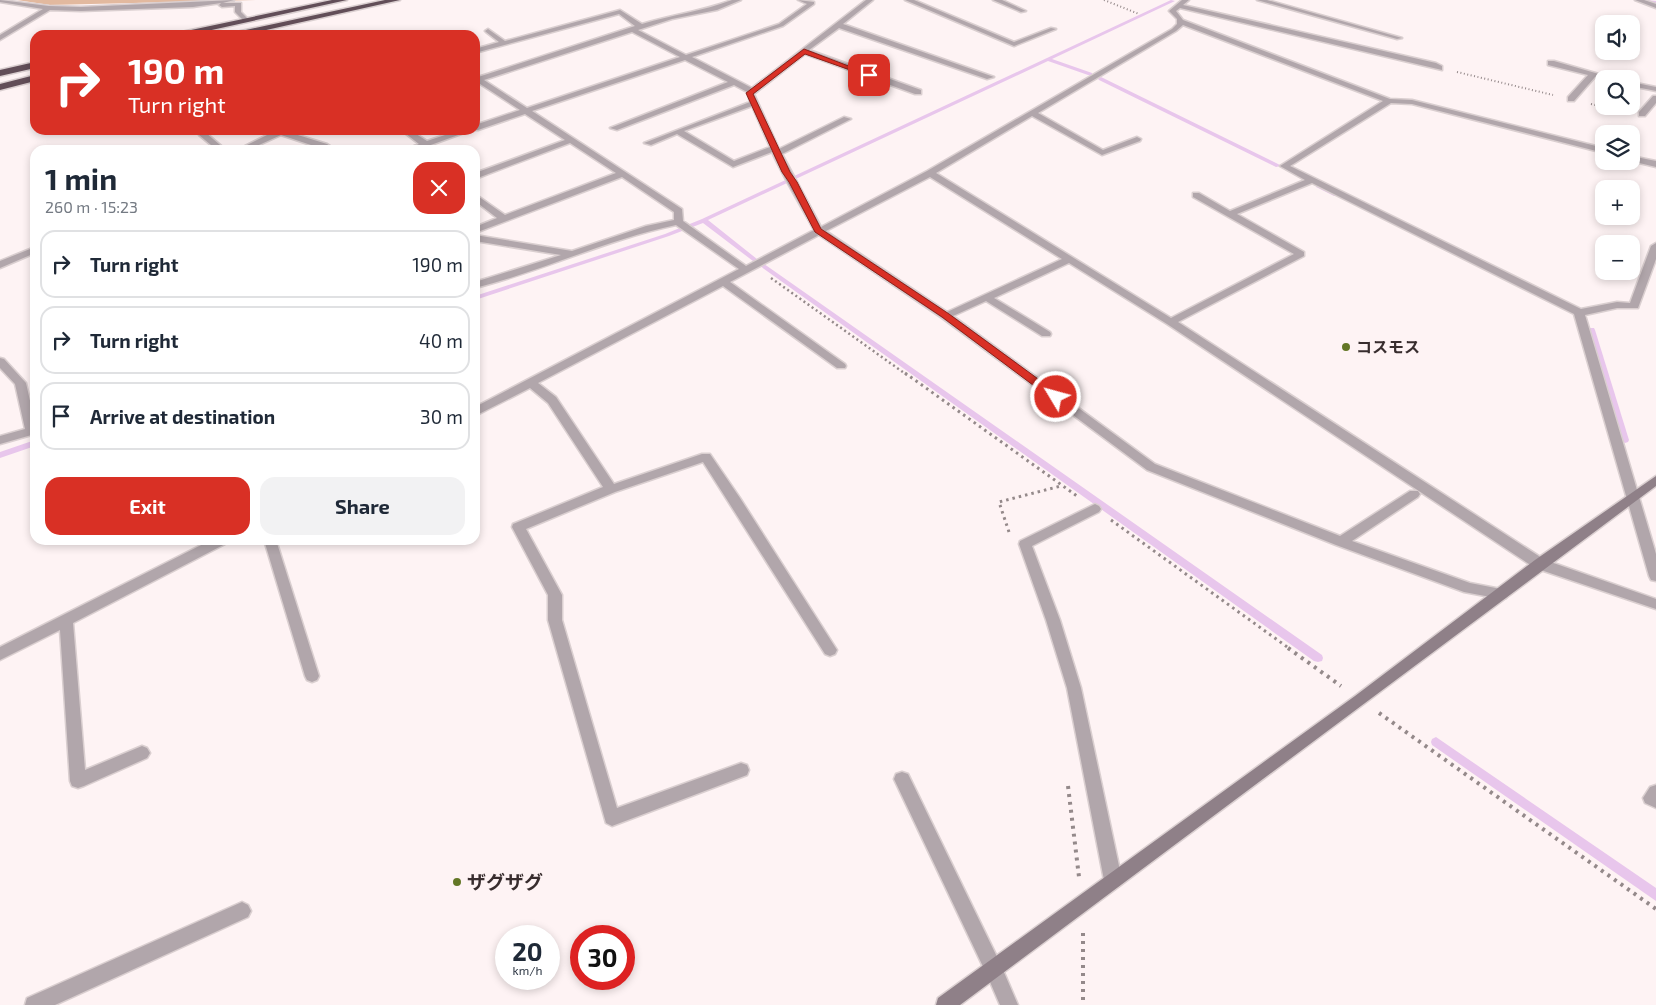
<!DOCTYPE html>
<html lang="en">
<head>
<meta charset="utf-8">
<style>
  :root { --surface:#fff; --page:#f2f2f3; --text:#1f2937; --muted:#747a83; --line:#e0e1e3; --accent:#d93025 }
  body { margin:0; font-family:"Exo 2","Noto Sans JP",sans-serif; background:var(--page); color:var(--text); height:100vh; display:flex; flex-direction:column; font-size:19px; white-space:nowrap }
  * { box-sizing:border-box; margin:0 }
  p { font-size:16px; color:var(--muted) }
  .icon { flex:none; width:28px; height:28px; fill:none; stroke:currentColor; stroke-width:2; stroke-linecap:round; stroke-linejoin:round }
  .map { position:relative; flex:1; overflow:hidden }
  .details { position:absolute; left:30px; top:145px; width:450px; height:400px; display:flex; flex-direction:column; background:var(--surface); border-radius:15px; box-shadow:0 2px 8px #0003 }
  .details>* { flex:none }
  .guide { position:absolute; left:30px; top:30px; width:450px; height:105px; border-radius:15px; box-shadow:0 2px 8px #0003; background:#d93025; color:#fff; overflow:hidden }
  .controls { position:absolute; left:1595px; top:15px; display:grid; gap:10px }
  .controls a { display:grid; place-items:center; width:45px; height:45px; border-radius:10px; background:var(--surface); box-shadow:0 2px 8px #0003; font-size:25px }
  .speed { position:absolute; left:495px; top:925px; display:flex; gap:10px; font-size:25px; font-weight:700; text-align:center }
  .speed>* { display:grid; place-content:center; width:65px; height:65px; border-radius:50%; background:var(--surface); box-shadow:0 2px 8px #0003; line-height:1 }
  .speed small { font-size:12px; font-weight:400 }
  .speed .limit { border:8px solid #d22; background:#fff; color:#111 }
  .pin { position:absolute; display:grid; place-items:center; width:42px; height:42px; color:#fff; margin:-21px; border-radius:10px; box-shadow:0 2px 8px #0006 }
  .me { position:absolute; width:55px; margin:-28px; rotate:307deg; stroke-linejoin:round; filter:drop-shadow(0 0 4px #0008) }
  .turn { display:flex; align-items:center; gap:18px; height:105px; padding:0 15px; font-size:22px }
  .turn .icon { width:65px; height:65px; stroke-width:2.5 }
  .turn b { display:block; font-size:35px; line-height:42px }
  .round { display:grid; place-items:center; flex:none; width:52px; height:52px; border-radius:15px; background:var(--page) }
  .overview { display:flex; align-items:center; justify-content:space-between; height:85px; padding:0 15px }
  h1 { font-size:30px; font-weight:700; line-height:38px }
  .button { display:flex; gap:10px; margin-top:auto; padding:10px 15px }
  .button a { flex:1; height:58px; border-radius:15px; background:var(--accent); color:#fff; font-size:20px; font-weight:700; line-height:58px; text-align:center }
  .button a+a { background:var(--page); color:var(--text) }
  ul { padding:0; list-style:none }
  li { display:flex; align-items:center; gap:15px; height:68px; margin:0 10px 8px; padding:0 5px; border:2px solid var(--line); border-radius:15px }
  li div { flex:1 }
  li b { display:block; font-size:19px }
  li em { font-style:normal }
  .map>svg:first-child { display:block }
</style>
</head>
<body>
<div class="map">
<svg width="1656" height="1005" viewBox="0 0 1656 1005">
  <rect width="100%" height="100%" fill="#fef3f4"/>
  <path fill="#e2b99f" d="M 17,0 L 257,0 L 50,5 Z"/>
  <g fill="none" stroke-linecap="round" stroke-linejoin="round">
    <g fill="#e8c6ec" fill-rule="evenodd">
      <path d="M 1171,0 L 1175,1 L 1052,59 L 1092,73 L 1092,75 L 1088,75 L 1048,61 L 708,220 L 757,259 L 1322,655 L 1323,658 L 1322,661 L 1318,662 L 1314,661 L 753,261 L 703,223 L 669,236 L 475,300 L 475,296 L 665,234 L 702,219 Z"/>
      <path d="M 1646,0 L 1656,1 L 1656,4 L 1646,1 Z"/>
      <path d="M 1101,77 L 1280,165 L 1281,166 L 1276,167 L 1099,80 L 1098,79 Z"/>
      <path d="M 1316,185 L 1320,185 L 1339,195 L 1334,196 L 1316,187 Z"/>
      <path d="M 1588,328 L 1594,328 L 1595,330 L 1629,440 L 1628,442 L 1625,443 L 1621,440 L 1587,330 Z"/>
      <path d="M 35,440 L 35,446 L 0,458 L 0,452 Z"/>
      <path d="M 1436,737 L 1656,888 L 1656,901 L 1432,745 L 1431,742 L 1432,739 Z"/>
    </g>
    <g stroke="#dacfd0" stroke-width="3">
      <g id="street">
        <path d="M 0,0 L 49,6 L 81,7 L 234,0 L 223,3 L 241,3 L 241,12 L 249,20 L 244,21 L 235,12 L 235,6 L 222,7 L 219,5 L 221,3 L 193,7 L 81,11 L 50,10 L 0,40 L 0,35 L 43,9 L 0,2 Z"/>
        <path d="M 732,0 L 741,0 L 717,10 L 672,19 L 638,30 L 686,55 L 779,24 L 807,4 L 798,0 L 814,2 L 814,4 L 783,26 L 692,57 L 752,88 L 866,0 L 873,0 L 843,24 L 994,77 L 987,79 L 839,28 L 809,50 L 921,90 L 921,94 L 915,94 L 805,54 L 754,94 L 779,149 L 844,117 L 851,119 L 782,154 L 821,227 L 927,171 L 1172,29 L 1177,24 L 1177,19 L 1169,11 L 1182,0 L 1189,0 L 1183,5 L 1436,63 L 1442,66 L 1442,70 L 1180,8 L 1176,11 L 1183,20 L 1390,99 L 1412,100 L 1604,148 L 1604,153 L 1412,104 L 1391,103 L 1290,166 L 1581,309 L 1617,302 L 1630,303 L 1651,246 L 1656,243 L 1656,259 L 1638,308 L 1617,308 L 1585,315 L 1656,554 L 1656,581 L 1651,580 L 1649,576 L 1574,314 L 1312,183 L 1237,214 L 1304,252 L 1304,256 L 1178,322 L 1545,560 L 1656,599 L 1656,609 L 1535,568 L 1167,324 L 1069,263 L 994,298 L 1050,332 L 1051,334 L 1050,336 L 1042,336 L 986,301 L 953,316 L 1155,464 L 1340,536 L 1410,491 L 1418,491 L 1420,494 L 1418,497 L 1352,541 L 1470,583 L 1506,590 L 1508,594 L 1506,598 L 1501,599 L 1464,592 L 1336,545 L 1147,470 L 942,318 L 819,235 L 730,282 L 845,364 L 846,366 L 845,368 L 837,368 L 723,286 L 538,383 L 556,397 L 614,484 L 702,454 L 710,454 L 740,498 L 837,650 L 835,654 L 830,656 L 825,654 L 703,462 L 615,492 L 526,529 L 562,595 L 562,620 L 617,808 L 741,763 L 747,765 L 749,770 L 747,775 L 612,826 L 606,823 L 548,620 L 548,595 L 512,527 L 513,524 L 603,487 L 548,403 L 530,388 L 475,416 L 475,407 L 739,269 L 676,225 C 608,239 543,271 475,288 L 475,282 L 561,255 L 475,241 L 475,235 L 572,251 L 646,226 L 674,220 L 674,212 L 622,177 L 475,233 L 475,227 L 497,218 L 475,201 L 475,194 L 505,215 L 616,173 L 570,143 L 475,179 L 475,173 L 565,140 L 525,114 L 478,130 L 473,130 L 475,130 L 475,125 L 520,110 L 477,82 L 475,82 L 475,78 L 635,26 L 619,14 L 475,53 L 475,49 L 499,42 L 486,32 L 485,31 L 488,29 L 505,41 L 620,10 L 642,24 C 672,15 703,11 732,0 ZM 1183,25 L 1383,101 L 1280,166 L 1305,180 L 1230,211 L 1199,193 L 1193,193 L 1193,197 L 1294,254 L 1171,318 L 936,173 L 1032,116 L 1102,155 L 1140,141 L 1141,139 L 1137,137 L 1103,150 L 1038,113 L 1176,31 ZM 632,32 L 680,57 L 527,108 L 484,80 ZM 685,60 L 728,82 L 610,128 L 617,130 L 734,85 L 747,92 L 750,102 L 644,143 L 651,145 L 677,134 L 733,167 L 772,152 C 784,179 800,204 814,230 L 746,266 L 683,221 L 682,209 L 532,111 ZM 752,106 L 770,147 L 734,161 L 684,131 ZM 930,177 L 1062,259 L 947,312 L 826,231 Z"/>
        <path d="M 905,0 L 914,0 L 1014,42 L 1051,28 L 1056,29 L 1014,46 Z"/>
        <path d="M 993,0 L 1002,0 L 1026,11 L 1021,12 Z"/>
        <path d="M 1257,0 L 1267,0 L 1402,38 L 1397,39 Z"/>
        <path d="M 1635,0 L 1644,0 L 1656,4 L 1656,8 Z"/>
        <path d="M 1548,61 L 1554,61 L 1616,79 L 1595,77 L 1574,101 L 1568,101 L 1568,97 L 1588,75 L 1548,65 Z"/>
        <path d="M 1631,82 L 1656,87 L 1656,91 L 1631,86 Z"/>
        <path d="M 1653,96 L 1656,96 L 1656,103 L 1645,116 L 1639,116 L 1639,112 Z"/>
        <path d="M 200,130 L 208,130 L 206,133 L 226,150 L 217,150 L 199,135 Z"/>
        <path d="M 277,130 L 290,130 L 288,132 L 327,144 L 336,150 L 326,150 L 281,135 L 248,150 L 237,150 Z"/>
        <path d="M 401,130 L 410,130 L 427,141 L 460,130 L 472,130 L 417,150 L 405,150 L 419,144 Z"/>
        <path d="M 1631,156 L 1656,161 L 1656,167 L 1631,161 Z"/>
        <path d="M 35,247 L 35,253 L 0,268 L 0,261 Z"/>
        <path d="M 0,358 L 4,359 L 26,383 L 35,423 L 35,434 L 0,444 L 0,436 L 25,429 L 15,384 L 0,368 Z"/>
        <path d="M 1095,504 L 1099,506 L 1101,509 L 1099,512 L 1032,546 L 1060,620 L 1081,688 L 1122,880 L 1119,886 L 1113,888 L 1107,886 L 1104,880 L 1067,688 L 1046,620 L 1019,544 L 1020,541 Z"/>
        <path d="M 211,540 L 228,540 L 227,543 L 73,623 L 85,770 L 142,746 L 147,748 L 150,753 L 147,758 L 84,786 L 78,788 L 72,786 L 70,781 L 60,630 L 0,660 L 0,647 Z"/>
        <path d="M 264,540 L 276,540 L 319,676 L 317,680 L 312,682 L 307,680 L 305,676 Z"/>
        <path d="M 902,772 L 908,774 L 1000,963 L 1018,1005 L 1000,1005 L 987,975 L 894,779 L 896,774 Z"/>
        <path d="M 1656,785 L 1656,808 L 1645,803 L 1643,798 L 1650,787 Z"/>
        <path d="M 242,902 L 248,905 L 251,911 L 248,917 L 55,1005 L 25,1005 L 27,998 Z"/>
      </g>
    </g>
    <g stroke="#dacfd0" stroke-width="3">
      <path id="secondary" d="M 1656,476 L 1656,486 L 960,1005 L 936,1005 L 938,998 L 1355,696 L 1535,560 Z"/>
    </g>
    <g stroke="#dacfd0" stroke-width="3">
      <g id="highway">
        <path d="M 332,0 L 347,0 L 189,35 L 173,35 L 177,33 Z"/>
        <path d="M 385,0 L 400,0 L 244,35 L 228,35 L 232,33 Z"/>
        <path d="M 35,62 L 35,68 L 0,76 L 0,70 Z"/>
        <path d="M 35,75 L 35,81 L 0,90 L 0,84 Z"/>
      </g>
    </g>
    <g stroke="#94898a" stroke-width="2" stroke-dasharray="1 2.5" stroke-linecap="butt">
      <path d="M 1104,0 L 1139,14"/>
      <path d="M 1457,72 L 1553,95"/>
      <path d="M 1591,104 L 1624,112"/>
    </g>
    <path stroke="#94898a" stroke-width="2.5" stroke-dasharray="2 3" stroke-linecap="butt" d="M 771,278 L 907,375"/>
    <g stroke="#94898a" stroke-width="3" stroke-dasharray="2.5 4" stroke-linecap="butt">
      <path d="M 905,373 L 1077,496"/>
      <path d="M 1111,520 L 1290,649"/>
      <path d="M 1009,532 L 999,502 L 1061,486"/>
    </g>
    <g stroke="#94898a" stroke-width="4" stroke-dasharray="3 5" stroke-linecap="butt">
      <path d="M 1288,648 L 1341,686"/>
      <path d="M 1379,713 L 1656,909"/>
      <path d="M 1068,786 L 1079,877"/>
      <path d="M 1083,933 L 1083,1005"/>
    </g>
    <use href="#street" fill="#b1a6ab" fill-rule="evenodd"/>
    <use href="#secondary" fill="#8f8088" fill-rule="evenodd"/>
    <use href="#highway" fill="#624e58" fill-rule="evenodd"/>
  </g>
  <path fill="#d93025" stroke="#8d1f18" d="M 804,49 L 872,75 L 867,76 L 805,54 L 753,94 L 790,172 L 797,182 L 821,229 L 949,314 L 1060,395 L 1060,400 L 1053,400 L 942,317 L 815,232 L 789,182 L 782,172 L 746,93 Z"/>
  <g fill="#637625" stroke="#fef3f4" stroke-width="2">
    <circle cx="1346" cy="347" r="5"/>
    <circle cx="457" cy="882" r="5"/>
  </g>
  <g text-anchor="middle" stroke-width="4" stroke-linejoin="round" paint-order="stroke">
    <g font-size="16" font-weight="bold" fill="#382d2e" stroke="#fef3f4" text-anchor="start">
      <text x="1356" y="353">コスモス</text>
    </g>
    <g font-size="19" font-weight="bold" fill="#382d2e" stroke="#fef3f4" text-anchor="start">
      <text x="467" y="889">ザグザグ</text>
    </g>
  </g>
</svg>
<div class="controls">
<a><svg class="icon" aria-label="sound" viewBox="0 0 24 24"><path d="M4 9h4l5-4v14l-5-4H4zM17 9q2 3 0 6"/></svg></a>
<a><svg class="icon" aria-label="search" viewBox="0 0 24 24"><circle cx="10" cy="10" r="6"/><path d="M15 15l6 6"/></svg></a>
<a><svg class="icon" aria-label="layers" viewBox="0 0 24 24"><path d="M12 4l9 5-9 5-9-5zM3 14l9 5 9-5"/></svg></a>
<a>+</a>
<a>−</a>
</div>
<div class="speed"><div>20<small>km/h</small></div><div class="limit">30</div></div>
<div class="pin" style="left:869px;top:75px;background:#d93025"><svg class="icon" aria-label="arrive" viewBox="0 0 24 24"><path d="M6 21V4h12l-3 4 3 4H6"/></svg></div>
<svg class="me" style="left:1056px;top:397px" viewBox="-20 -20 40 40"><circle r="17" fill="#d93025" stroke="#fff" stroke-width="3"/><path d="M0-11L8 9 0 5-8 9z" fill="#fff"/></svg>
<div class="guide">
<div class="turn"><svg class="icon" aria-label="right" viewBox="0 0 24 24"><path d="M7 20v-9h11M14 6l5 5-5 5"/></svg><div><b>190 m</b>Turn right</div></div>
</div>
<section class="details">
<div class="overview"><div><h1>1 min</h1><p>260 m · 15:23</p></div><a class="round" style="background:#d93025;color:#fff"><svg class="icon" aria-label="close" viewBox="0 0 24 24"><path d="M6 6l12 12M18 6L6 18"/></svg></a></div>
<ul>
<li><svg class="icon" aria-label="right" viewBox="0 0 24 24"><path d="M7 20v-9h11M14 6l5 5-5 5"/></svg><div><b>Turn right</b></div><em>190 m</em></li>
<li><svg class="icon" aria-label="right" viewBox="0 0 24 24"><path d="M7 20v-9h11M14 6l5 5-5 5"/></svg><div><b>Turn right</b></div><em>40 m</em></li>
<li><svg class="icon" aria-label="arrive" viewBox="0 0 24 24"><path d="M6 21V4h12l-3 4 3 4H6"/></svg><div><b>Arrive at destination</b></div><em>30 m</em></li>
</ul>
<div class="button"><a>Exit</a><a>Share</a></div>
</section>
</div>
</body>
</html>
